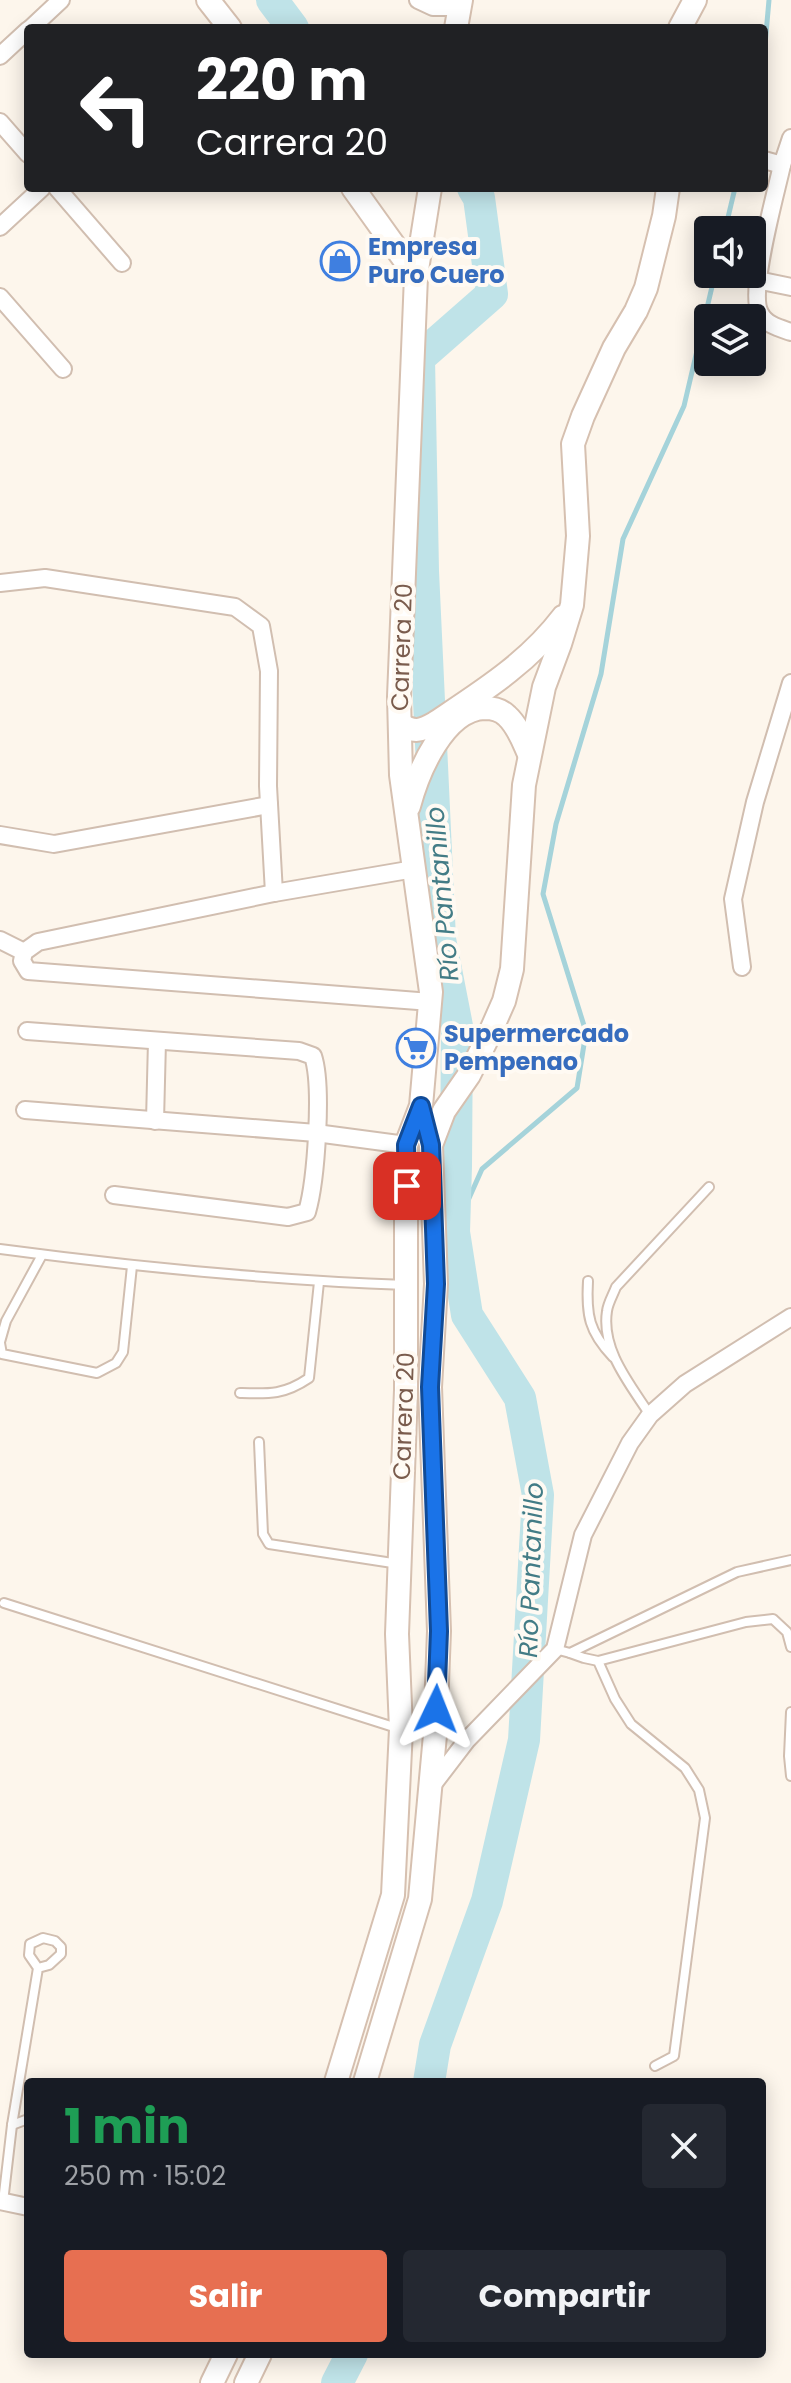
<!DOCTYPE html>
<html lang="es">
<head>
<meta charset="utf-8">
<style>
  :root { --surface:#171b24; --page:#242831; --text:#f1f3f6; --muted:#9ea1a6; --accent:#e76f51 }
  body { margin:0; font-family:Poppins,sans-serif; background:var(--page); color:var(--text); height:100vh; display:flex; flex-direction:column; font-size:30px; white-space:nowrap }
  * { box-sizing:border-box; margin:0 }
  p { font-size:26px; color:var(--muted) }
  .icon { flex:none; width:44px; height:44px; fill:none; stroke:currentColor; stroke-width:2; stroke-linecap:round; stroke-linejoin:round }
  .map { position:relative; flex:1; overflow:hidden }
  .drawer { position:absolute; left:24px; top:2078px; width:742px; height:280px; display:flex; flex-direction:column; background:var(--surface); border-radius:8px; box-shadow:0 4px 20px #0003 }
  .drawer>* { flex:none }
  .banner { position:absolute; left:24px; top:24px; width:744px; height:168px; border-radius:8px; box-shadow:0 4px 20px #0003; background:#202124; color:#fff; overflow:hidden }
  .controls { position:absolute; left:694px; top:216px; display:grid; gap:16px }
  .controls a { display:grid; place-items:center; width:72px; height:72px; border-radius:8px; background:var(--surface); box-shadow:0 4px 20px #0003; font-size:40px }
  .pin { position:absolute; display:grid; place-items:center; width:68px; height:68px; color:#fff; margin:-34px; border-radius:16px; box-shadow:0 4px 12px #0006 }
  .me { position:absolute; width:88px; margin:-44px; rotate:2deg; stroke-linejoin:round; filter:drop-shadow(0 0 6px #0008) }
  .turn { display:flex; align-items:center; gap:28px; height:168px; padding:0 40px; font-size:36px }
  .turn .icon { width:104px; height:104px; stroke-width:2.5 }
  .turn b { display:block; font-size:56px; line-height:68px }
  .round { display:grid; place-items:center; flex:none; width:84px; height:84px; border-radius:8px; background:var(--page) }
  .summary { display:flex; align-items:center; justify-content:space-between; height:136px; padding:0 40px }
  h1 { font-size:48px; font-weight:700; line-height:60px; color:#1e9e55 }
  .primary-button { display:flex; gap:16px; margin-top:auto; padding:16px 40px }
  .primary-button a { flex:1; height:92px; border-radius:8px; background:var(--accent); color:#fff; font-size:32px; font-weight:700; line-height:92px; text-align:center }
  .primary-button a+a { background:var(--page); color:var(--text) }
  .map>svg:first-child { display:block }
</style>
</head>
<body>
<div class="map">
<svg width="791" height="2383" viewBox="0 0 791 2383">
  <rect width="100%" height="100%" fill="#fdf6ec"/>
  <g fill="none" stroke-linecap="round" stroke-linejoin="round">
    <g stroke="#a5d3da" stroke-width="5">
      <path d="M 764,56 L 769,0"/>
      <path d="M 725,230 L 735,188"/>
      <path d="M 454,1232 L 482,1169 L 577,1088 L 586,1032 L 543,894 L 556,824 L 601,674 L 623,539 L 684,406 L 715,274"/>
    </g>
    <g stroke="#bfe3e8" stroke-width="32">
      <path d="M 272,0 L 293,28"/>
      <path d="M 429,2082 L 435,2045 L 487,1901 L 524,1740 L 538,1495 L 520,1398 L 467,1315 L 454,1232 L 456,1166 L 457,1026 L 440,939 L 423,571 L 419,358 L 492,294 L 479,198 L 473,188"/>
      <path d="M 337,2383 L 352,2354"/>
    </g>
    <g stroke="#d1beb0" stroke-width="12">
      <g id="lane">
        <path d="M 0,1249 C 135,1267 270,1280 406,1285"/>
        <path d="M 588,1281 C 586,1315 589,1332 613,1357"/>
        <path d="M 0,1342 L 6,1321 L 42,1255"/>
        <path d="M 0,1343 L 2,1354 L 97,1373 L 116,1363 L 123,1352 L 132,1266"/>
        <path d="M 240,1393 C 269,1394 284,1395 309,1378 L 319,1282"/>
        <path d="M 650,1415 C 630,1384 601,1350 607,1311 C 608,1303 613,1295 616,1287 L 709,1187"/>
        <path d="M 259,1442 L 263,1534 L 269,1544 L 399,1564"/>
        <path d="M 4,1603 L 400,1729"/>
        <path d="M 555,1649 L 570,1653 L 737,1572 L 791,1560"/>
        <path d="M 570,1653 L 584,1658 L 598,1661 L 615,1699 L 631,1724 L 685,1768 L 699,1790 L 705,1818 L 674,2056 L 655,2066"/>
        <path d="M 598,1661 L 746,1622 L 773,1619 L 787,1632 L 791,1647"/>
        <path d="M 791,1712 L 789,1756 L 791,1776"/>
        <path d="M 12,2125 L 28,2119"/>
        <path d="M 3,2202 L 12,2125 L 38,1968 L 49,1965 L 61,1954 L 61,1947 L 55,1941 L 43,1938 L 30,1944 L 29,1955 L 38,1968"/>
      </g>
    </g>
    <g stroke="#d1beb0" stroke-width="20">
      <g id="street">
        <path d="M 418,0 L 433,7 L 459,7"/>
        <path d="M 31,28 L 61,0"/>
        <path d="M 0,56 L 28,30"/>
        <path d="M 0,122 L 28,154"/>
        <path d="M 764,160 L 782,165 L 791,138"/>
        <path d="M 782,165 C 776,193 748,292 760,313 C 766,325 779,328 791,332"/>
        <path d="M 57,188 L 122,263"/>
        <path d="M 0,227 L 42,188"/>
        <path d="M 757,280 L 791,287"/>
        <path d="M 0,297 L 63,369"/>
        <path d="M 0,583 L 45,578 L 235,607 L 261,626 L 269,671 L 268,786 L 274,893"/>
        <path d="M 0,835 L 54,844 L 269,805"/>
        <path d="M 414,869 L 274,893 L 38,942 L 24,952 L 22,961 L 28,971 L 431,1002"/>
        <path d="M 0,940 L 24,952"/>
        <path d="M 742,967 L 733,899 L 755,802 L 791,683"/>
        <path d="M 27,1031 L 299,1051 L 313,1056 C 323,1086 316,1181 307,1212 L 288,1217 L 114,1195"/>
        <path d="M 25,1110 L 316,1133 L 406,1145"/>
        <path d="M 155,1121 L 157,1041"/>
        <path d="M 431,1787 L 467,1740 L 555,1649 L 583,1535 L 630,1443 L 650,1415 L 685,1384 L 791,1317"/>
        <path d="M 0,2201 L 28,2207"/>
      </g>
    </g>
    <g stroke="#d6c0b0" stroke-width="26">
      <g id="secondary">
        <path d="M 208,0 L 230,28"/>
        <path d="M 456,28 L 461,0"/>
        <path d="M 680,28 L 695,0"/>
        <path d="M 353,188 L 416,276"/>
        <path d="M 400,724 C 414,733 421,731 435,723 C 483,691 528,663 563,617"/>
        <path d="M 409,806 C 418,772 444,709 485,708 C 493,708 501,710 507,716 C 518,726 523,741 529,754"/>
        <path d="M 431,1145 L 444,1111 L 469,1075 L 489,1035 L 504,1001 L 512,969 L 524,785 L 544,687 L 560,644 L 572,605 L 578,536 L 573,444 L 583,416 L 614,348 L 636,311 L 646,288 L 664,216 L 668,188"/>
        <path d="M 336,2082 L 393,1895 L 401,1729 L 397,1634 L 406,1390 L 406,1145 L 421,1106 L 431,992 L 401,775 L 399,697 L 416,276 L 430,188"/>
        <path d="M 365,2082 L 420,1899 L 435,1735 L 439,1631 L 430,1387 L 436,1284 L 431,1145 L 427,1130"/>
        <path d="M 212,2383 L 226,2354"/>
        <path d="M 246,2383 L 260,2354"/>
      </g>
    </g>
    <use href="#lane" stroke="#fff" stroke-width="8"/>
    <use href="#street" stroke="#fff" stroke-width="16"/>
    <use href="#secondary" stroke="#fff" stroke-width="22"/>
  </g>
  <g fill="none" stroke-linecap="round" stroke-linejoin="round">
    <g stroke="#114b97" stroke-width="20">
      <path id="route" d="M 407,1186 L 406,1145 L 421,1106 L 431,1145 L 436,1284 L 430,1387 L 439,1631 L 436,1709"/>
    </g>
    <use href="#route" stroke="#1a73e8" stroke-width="14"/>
  </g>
  <defs>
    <g id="shop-ring" transform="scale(2)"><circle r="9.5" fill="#fffaf3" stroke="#3f7fe0" stroke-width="1.5"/><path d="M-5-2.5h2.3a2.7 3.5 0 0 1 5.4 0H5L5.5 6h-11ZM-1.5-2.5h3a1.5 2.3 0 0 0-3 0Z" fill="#3f7fe0"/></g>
    <g id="supermarket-ring" transform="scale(2)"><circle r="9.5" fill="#fffaf3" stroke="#3f7fe0" stroke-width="1.5"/><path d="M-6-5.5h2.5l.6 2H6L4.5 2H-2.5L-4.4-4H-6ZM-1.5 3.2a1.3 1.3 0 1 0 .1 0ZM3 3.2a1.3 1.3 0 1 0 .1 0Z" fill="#3f7fe0"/></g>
  </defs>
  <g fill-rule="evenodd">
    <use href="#shop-ring" x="340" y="261"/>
    <use href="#supermarket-ring" x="416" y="1048"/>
  </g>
  <g text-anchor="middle" stroke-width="8" stroke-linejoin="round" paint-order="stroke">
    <g font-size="24" font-weight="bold" fill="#366cbe" stroke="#fffaf3" text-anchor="start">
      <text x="368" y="255">Empresa<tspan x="368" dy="28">Puro Cuero</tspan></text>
      <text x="444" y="1042">Supermercado<tspan x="444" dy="28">Pempenao</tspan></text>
    </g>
    <g font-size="24" fill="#7a5c4d" stroke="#fffaf3">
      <text transform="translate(402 647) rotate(-88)" y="8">Carrera 20</text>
      <text transform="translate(404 1416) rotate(-88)" y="8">Carrera 20</text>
    </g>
    <g font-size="26" font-style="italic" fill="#437c86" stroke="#fffaf3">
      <text transform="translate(442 894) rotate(-95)" y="9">Río Pantanillo</text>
      <text transform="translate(531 1570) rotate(-88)" y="9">Río Pantanillo</text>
    </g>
  </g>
</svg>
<div class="controls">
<a><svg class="icon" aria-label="sound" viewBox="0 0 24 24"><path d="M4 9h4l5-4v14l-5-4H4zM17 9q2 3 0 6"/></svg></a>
<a><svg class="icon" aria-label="layers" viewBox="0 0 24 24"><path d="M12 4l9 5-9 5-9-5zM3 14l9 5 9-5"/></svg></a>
</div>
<div class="pin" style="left:407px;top:1186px;background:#d93025"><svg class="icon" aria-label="arrive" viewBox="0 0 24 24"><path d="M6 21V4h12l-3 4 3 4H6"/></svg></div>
<svg class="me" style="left:436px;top:1709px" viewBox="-20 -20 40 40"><path d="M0-17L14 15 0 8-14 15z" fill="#1a73e8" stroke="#fff" stroke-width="4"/></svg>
<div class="banner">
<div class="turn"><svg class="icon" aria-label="left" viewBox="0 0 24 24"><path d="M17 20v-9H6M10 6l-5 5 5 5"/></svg><div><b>220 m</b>Carrera 20</div></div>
</div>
<section class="drawer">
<div class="summary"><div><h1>1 min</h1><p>250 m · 15:02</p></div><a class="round"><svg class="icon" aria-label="close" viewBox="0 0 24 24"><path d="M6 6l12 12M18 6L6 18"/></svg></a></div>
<div class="primary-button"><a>Salir</a><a>Compartir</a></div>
</section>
</div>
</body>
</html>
